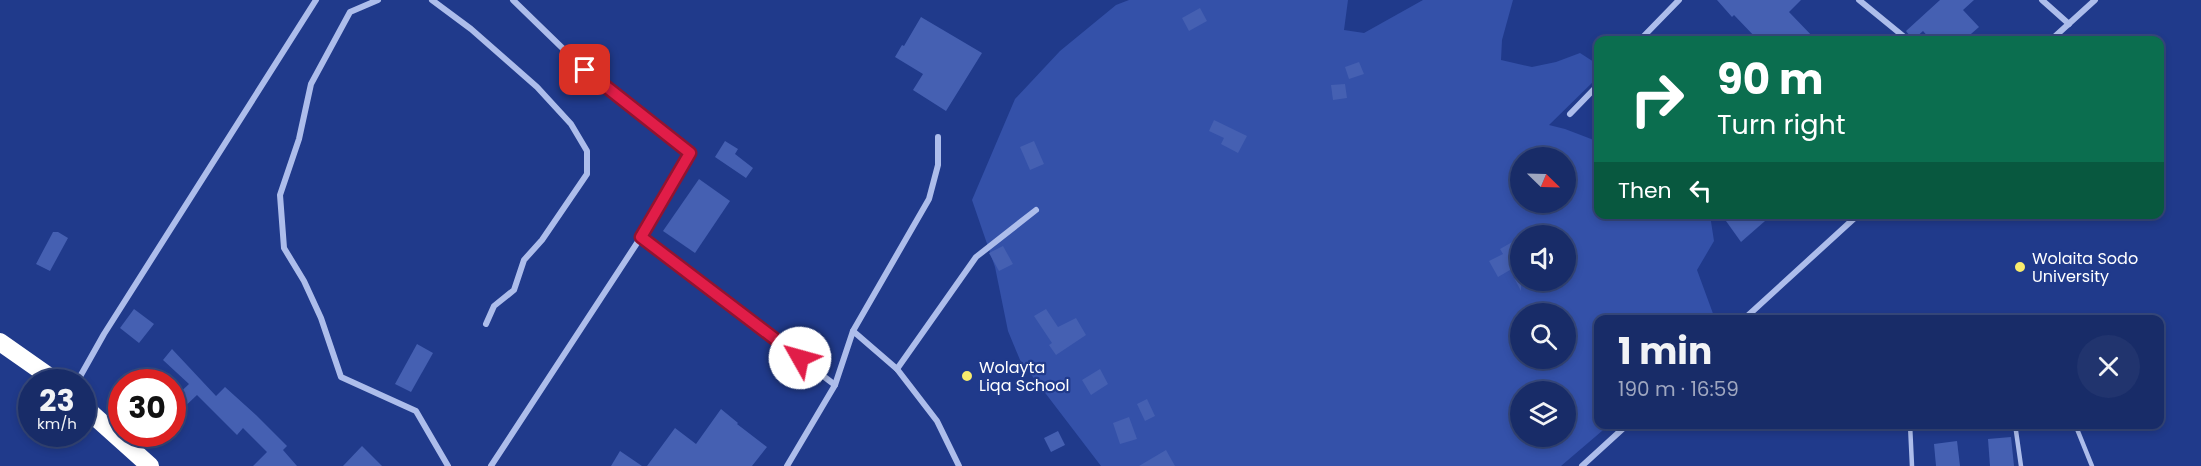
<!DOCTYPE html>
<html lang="en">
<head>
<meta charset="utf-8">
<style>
  :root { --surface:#182c68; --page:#21346e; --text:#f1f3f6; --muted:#9fa7c0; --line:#36487c }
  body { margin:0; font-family:Poppins,sans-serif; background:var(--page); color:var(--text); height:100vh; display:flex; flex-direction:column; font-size:22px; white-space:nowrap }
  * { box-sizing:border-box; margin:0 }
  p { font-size:20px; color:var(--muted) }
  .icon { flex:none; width:33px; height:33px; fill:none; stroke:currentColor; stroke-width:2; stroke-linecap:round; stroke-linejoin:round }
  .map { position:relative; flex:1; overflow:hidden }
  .sheet { position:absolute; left:1594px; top:315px; width:570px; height:114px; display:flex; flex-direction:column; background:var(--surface); border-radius:12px; box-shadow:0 3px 9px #0003,0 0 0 2px var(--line) }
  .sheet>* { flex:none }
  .banner { position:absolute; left:1594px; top:36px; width:570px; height:183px; border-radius:12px; box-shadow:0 3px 9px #0003,0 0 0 2px var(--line); background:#0b6e4f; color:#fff; overflow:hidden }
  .needle { width:39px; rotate:113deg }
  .controls { position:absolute; left:1510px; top:147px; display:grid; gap:12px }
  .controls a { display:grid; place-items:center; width:66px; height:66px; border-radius:50%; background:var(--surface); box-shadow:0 3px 9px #0003,0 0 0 2px var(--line); font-size:30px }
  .speed { position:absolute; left:18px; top:369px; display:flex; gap:12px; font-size:30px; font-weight:700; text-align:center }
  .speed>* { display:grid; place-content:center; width:78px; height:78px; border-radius:50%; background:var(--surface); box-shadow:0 3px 9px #0003,0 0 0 2px var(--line); line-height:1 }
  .speed small { font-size:15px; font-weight:400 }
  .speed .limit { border:9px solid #d22; background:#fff; color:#111 }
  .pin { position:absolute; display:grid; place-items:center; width:51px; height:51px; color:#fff; margin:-26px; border-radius:12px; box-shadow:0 3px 9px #0006 }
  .me { position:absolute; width:66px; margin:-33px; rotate:308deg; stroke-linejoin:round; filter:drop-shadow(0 0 4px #0008) }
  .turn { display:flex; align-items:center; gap:21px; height:126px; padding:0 24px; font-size:27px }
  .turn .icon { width:78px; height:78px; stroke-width:2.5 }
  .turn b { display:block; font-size:42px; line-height:51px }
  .then { display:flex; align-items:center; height:57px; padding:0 24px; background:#0003; gap:12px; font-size:22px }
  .round { display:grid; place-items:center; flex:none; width:63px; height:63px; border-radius:32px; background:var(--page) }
  .head { display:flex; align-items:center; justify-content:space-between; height:102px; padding:0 24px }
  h1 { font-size:36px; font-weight:700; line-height:45px }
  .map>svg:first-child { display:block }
</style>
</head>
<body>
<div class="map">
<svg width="2201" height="466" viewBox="0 0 2201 466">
  <rect width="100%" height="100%" fill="#203a8b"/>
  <path fill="#3451a9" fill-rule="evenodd" d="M 1129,0 L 1348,0 L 1344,30 L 1364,33 L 1423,0 L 1513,0 L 1502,40 L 1501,60 L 1532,67 L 1556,62 L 1580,53 L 1594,62 L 1597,78 L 1549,125 L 1565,129 L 1599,142 L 1599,214 L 1710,215 L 1714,241 L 1697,270 L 1715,319 L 1599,320 L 1599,424 L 1609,425 L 1561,466 L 1101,466 L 1020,360 L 1008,331 L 995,267 L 972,200 L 1015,99 L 1060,51 L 1116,5 ZM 1521,158 L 1566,158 L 1566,202 L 1521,202 ZM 1521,236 L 1566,236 L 1566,280 L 1521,280 ZM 1521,314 L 1566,314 L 1566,358 L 1521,358 ZM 1521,392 L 1566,392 L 1566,436 L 1521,436 Z"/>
  <g fill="#4560b2">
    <path d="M 1717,0 L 1801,0 L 1789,12 L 1816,40 L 1758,40 L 1734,15 L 1732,17 Z"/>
    <path d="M 1940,0 L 1974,0 L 1963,10 L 1979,27 L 1964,40 L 1931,40 L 1923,31 L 1913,40 L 1906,31 Z"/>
    <path d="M 1200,8 L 1207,21 L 1189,31 L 1182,18 Z"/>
    <path d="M 921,17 L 982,53 L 946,111 L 913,90 L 923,74 L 895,57 L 902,45 L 904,46 Z"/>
    <path d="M 1359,62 L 1364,74 L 1349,79 L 1345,67 Z"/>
    <path d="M 1345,84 L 1347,98 L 1333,100 L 1331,85 Z"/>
    <path d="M 1214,120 L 1247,136 L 1238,153 L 1221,144 L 1224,138 L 1209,131 Z"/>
    <path d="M 725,141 L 738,149 L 735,154 L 753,168 L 746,178 L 715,157 Z"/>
    <path d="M 1034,141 L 1044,164 L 1030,170 L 1020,147 Z"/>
    <path d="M 699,179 L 730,201 L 695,253 L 663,231 Z"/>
    <path d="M 1721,214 L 1773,214 L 1741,242 Z"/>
    <path d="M 53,232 L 58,232 L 68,238 L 50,271 L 36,264 Z"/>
    <path d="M 1521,237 L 1521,291 L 1510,270 L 1498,277 L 1489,261 L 1503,254 L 1500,249 Z"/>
    <path d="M 1003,246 L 1013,264 L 999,271 L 989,253 Z"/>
    <path d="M 134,309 L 154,324 L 139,343 L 120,328 Z"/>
    <path d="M 1046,309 L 1058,327 L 1076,318 L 1086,335 L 1056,355 L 1049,345 L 1052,343 L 1034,316 Z"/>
    <path d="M 417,344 L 433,353 L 411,392 L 395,384 Z"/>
    <path d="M 172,349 L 216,396 L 225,387 L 256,415 L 287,446 L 283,450 L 297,466 L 253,466 L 267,452 L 243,428 L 237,435 L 197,395 L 178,413 L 172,407 L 172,400 L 189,384 L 163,360 Z"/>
    <path d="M 1100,369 L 1108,384 L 1091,395 L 1082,380 Z"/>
    <path d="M 1147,399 L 1155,416 L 1145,421 L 1137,404 Z"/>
    <path d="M 721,409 L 738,423 L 737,424 L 767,447 L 752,466 L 647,466 L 675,428 L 696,444 Z"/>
    <path d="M 1129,417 L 1137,439 L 1120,444 L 1113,423 Z"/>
    <path d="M 1058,431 L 1065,445 L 1051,452 L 1044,438 Z"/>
    <path d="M 2011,437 L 2014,466 L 1990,466 L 1988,439 Z"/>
    <path d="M 1957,441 L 1960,466 L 1936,466 L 1934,444 Z"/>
    <path d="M 362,446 L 382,466 L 343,466 Z"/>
    <path d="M 1166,450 L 1175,466 L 1139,466 Z"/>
    <path d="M 620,451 L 642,466 L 611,466 Z"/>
  </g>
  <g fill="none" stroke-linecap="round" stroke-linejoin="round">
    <g stroke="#adbdeb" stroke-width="4.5">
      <path d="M 1910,424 L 1912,466"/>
      <path d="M 2015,424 L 2021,466"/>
      <path d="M 2075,424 L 2092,466"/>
    </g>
    <g stroke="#adbdeb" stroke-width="6">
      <path d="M 378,0 L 350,12 L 311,84 L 299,139 L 280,195 L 284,248 L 304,281 L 321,318 L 341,377 L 416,411 L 448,466"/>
      <path d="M 432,0 L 471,29 L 537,87 L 571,124 L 587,151 L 587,174 L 542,240 L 524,260 L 514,290 L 494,306 L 486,324"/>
      <path d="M 1859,0 L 1908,40"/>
      <path d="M 2042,0 L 2069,24"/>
      <path d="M 1640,40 L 1679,0"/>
      <path d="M 2051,40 L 2095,0"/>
      <path d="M 1570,114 L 1599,84"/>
      <path d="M 641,237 L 835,385 L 787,466"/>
      <path d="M 1743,320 L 1859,214"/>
      <path d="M 853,331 L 929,199 L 938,165 L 938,137"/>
      <path d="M 897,369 L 937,421 L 959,466"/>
      <path d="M 77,382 L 104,334 L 316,0"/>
      <path d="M 835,385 L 853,331 L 897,369 L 976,257 L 1036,210"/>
      <path d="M 491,466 L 641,237 L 690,153 L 585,70 L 513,0"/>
      <path d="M 1582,466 L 1628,424"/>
    </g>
    <g stroke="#fff" stroke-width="18">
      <path d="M 0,342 L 57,382"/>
      <path d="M 82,405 L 150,466"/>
    </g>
  </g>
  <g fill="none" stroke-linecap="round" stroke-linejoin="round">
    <g stroke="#92132f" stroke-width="15">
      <path id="route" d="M 585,70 L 690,153 L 641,237 L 800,358"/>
    </g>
    <use href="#route" stroke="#e11d48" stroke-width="10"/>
  </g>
  <g fill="#f9ec6d" stroke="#203a8b" stroke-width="2">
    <circle cx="2020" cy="267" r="6"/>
    <circle cx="967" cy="376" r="6"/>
  </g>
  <g text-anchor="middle" stroke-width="4.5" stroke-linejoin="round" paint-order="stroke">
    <g font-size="16" fill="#fff" stroke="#203a8b" text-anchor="start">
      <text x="2032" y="264">Wolaita Sodo<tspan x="2032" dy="18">University</tspan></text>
      <text x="979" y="373">Wolayta<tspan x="979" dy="18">Liqa School</tspan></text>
    </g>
  </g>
</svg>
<div class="controls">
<a><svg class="needle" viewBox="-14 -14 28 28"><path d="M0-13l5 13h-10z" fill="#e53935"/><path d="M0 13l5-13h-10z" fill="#9fa7c0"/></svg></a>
<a><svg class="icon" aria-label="sound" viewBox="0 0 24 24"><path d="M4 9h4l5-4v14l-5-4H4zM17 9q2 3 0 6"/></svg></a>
<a><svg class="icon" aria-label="search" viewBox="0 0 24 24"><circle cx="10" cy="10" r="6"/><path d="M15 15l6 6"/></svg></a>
<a><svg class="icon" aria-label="layers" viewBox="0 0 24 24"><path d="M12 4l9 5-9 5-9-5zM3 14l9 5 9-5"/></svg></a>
</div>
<div class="speed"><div>23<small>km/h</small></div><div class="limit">30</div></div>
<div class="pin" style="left:585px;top:70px;background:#d93025"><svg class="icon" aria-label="arrive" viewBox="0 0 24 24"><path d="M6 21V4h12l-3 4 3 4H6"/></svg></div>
<svg class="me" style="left:800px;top:358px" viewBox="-20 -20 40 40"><circle r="19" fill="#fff"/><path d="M0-13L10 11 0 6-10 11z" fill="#e11d48"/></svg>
<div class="banner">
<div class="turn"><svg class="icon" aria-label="right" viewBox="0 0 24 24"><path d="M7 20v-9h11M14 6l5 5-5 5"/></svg><div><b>90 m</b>Turn right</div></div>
<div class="then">Then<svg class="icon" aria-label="left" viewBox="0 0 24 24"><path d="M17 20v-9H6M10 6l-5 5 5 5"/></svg></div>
</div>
<section class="sheet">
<div class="head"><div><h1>1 min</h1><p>190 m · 16:59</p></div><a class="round"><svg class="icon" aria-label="close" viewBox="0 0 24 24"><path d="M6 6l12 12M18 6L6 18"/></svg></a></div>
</section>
</div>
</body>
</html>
